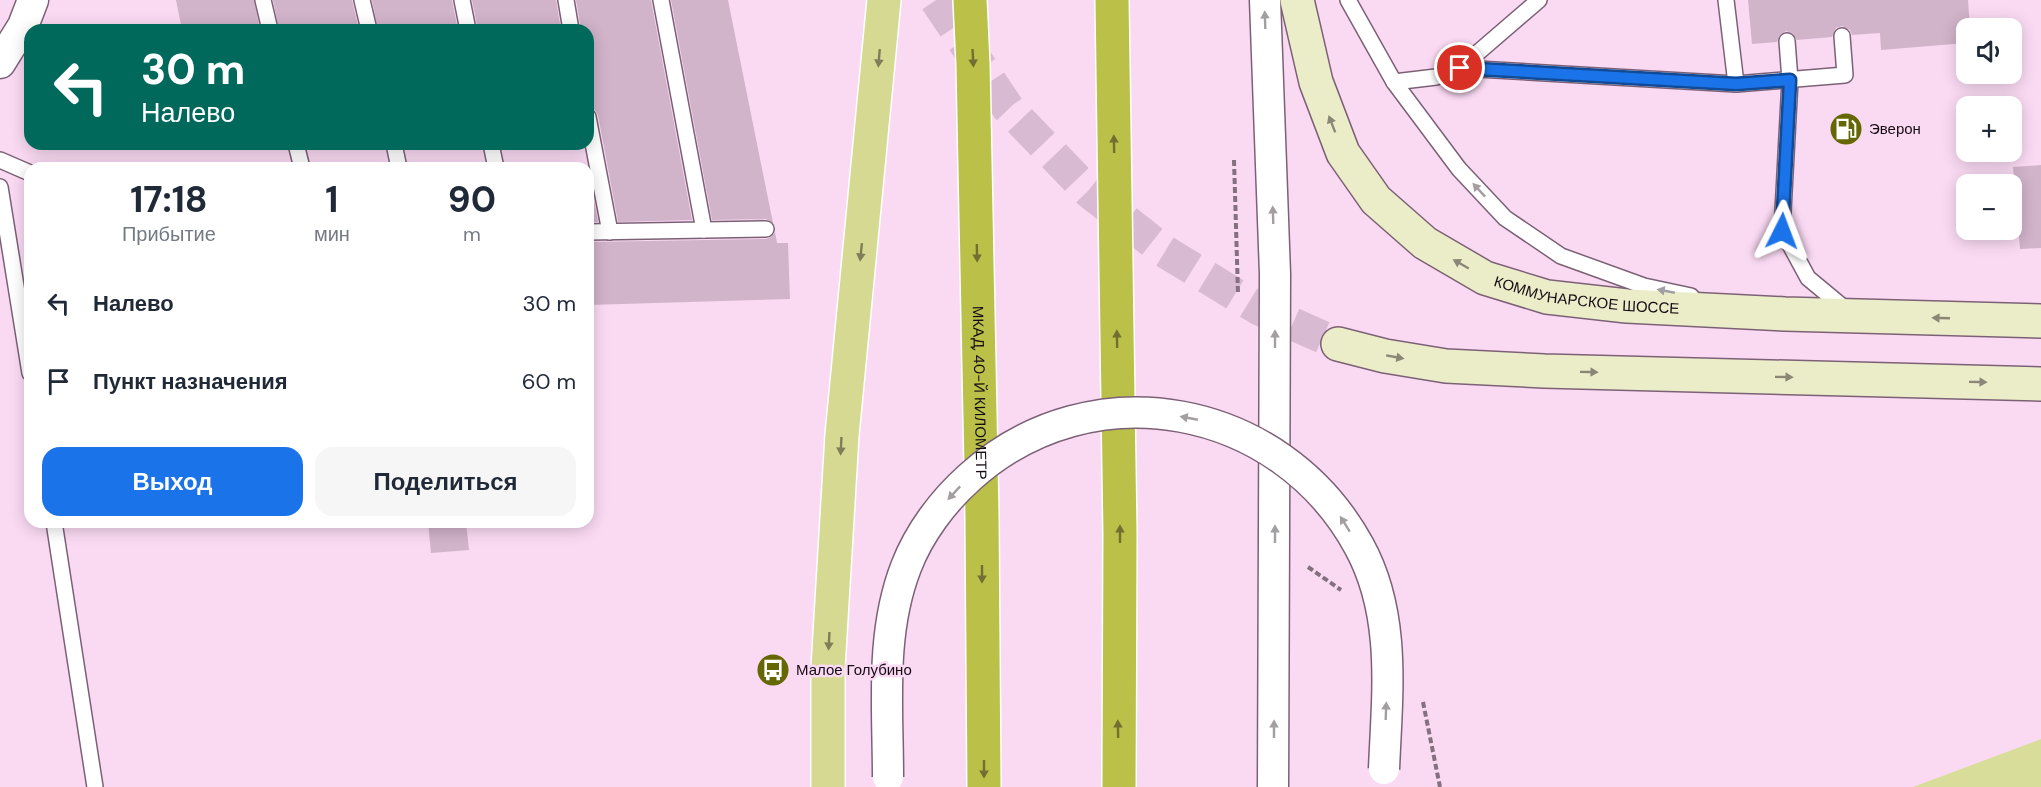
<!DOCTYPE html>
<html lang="ru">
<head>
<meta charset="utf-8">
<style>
  :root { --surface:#fff; --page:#f6f6f7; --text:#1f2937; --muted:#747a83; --accent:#1a73e8 }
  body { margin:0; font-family:"DM Sans",sans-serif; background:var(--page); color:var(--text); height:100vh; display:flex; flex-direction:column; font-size:22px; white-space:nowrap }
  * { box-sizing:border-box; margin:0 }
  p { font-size:20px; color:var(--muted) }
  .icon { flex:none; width:33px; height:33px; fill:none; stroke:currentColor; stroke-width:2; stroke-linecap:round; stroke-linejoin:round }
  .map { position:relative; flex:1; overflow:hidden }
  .sheet { position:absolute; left:24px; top:162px; width:570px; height:366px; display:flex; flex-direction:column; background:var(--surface); border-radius:18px; box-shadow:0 3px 15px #0003 }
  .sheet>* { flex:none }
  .top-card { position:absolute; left:24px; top:24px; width:570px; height:126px; border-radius:18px; box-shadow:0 3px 15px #0003; background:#00695c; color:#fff; overflow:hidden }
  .controls { position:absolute; left:1956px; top:18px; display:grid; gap:12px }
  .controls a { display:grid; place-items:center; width:66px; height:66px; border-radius:12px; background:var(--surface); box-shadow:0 3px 15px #0003; font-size:30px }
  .pin { position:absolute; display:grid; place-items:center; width:51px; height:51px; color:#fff; margin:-26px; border:3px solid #fff; border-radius:50%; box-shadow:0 2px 6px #0007 }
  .me { position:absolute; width:66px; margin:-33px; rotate:3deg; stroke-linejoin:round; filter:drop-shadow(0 0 4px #0008) }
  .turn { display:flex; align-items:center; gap:21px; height:126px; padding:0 18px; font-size:27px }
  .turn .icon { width:78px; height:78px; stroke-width:2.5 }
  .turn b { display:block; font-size:42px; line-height:51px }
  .eta { display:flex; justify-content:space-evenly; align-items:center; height:102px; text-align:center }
  .eta b { font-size:36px; font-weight:700; line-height:42px }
  .button { display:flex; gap:12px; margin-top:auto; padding:12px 18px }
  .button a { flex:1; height:69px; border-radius:18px; background:var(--accent); color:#fff; font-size:24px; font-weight:700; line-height:69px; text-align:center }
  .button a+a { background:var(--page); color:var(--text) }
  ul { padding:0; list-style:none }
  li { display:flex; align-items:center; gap:18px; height:78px; padding:0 18px }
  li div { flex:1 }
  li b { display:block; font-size:22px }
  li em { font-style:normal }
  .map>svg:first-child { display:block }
</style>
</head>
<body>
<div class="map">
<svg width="2041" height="787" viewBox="0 0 2041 787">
  <rect width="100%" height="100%" fill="#fadaf3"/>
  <path fill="#d8de99" d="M 2041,739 L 2041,787 L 1913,787 Z"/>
  <g fill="#d1b3ca">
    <path d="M 176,0 L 254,0 L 260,30 L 182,30 Z"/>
    <path d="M 273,0 L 352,0 L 359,30 L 279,30 Z"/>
    <path d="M 372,0 L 452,0 L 458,30 L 378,30 Z"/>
    <path d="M 472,0 L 556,0 L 561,30 L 478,30 Z"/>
    <path d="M 576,0 L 651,0 L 692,220 L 618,222 L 598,115 L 595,110 L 588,107 L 588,30 L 581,30 Z"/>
    <path d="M 671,0 L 728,0 L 773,223 L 766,219 L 712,220 Z"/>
    <path d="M 1748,0 L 1968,0 L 1970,28 L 1966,28 L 1966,43 L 1881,50 L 1880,33 L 1852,35 L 1850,30 L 1842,26 L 1836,28 L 1832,37 L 1797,40 L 1792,33 L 1786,31 L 1779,36 L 1777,42 L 1752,44 Z"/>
    <path d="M 2041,165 L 2041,248 L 2020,249 L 2013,167 Z"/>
    <path d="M 588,169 L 598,222 L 588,222 Z"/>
    <path d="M 775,232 L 777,243 L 788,243 L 790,299 L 588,305 L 588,242 L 766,239 L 771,237 Z"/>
    <path d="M 428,522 L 466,522 L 469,550 L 431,553 Z"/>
  </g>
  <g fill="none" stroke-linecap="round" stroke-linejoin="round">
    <path stroke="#d8bbd2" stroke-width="33" stroke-dasharray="33 16" stroke-linecap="butt" d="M 936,0 L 1008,108 L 1088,191 L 1164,251 L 1259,309 L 1338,344"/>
    <g stroke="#7c6176" stroke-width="18">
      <g id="lane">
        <path d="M 263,0 L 270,30"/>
        <path d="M 362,0 L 369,30"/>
        <path d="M 462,0 L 468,30"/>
        <path d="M 566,0 L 571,30"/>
        <path d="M 661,0 L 704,230"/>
        <path d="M 1348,0 L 1394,82 L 1459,169 L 1505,218 L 1561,256 L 1644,286 L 1691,296"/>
        <path d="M 1787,41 L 1790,80 L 1782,230 L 1808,278 L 1849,312"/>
        <path d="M 1460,68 L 1736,84 L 1726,0"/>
        <path d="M 1394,82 L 1436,77 L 1460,68 L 1539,0"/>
        <path d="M 1736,84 L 1845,75 L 1842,36"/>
        <path d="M 588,117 L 610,232"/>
        <path d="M 296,144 L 302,168"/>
        <path d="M 394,144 L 399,168"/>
        <path d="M 491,144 L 496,168"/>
        <path d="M 0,160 L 30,173"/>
        <path d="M 0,187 L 30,373"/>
        <path d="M 588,232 L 766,229"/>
        <path d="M 54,522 L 95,787"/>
      </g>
    </g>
    <g stroke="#7c6176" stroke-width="33">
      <g id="street">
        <path d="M 1265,0 L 1275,274 L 1273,787"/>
        <path d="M 0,63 L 23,26 L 33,0"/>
      </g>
    </g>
    <g stroke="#7c6176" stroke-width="36">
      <g id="secondary">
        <path id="s1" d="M 1297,0 L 1316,82 L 1343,153 L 1376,200 L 1425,243 L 1485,278 L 1547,297 L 1627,306 L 1785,314 L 2041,321"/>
        <path d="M 1338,344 L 1385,356 L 1446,366 L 1544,371 L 2041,384"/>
      </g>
    </g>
    <g stroke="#fff" stroke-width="36">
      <path id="primary" d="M 828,787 L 828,668 L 842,435 L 884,0"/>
    </g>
    <g stroke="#fff" stroke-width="36">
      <g id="highway">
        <path id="s2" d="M 970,0 L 973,64 L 982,516 L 984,787"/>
        <path d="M 1112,0 L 1120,534 L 1119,787"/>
      </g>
    </g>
    <g stroke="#857080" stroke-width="4" stroke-dasharray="6 3" stroke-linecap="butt">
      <path d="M 1234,160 L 1238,293"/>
      <path d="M 1308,567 L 1341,590"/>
      <path d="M 1423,702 L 1440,787"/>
    </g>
    <use href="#lane" stroke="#fff" stroke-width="15"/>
    <use href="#street" stroke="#fff" stroke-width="30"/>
    <use href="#secondary" stroke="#ebecc8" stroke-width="33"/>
    <use href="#primary" stroke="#d6d991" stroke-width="33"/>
    <use href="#highway" stroke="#bbc048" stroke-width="33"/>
    <g stroke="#7c6176" stroke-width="33" stroke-linecap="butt">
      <path id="street-bridge" d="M 888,777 C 888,707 880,634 906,567 C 919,533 943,501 970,477 C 1092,367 1281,403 1359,546 C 1397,615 1387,694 1384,769"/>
    </g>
    <use href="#street-bridge" stroke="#fff" stroke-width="30"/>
  </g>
  <defs><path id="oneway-solid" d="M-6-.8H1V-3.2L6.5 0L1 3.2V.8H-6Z" transform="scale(1.5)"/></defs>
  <g fill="#a29ea1">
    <use href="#oneway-solid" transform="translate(1265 20) rotate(-92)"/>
    <use href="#oneway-solid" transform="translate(1479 190) rotate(-133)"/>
    <use href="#oneway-solid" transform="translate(1273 215) rotate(-92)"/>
    <use href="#oneway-solid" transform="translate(1666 291) rotate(-169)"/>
    <use href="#oneway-solid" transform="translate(1275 339) rotate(-90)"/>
    <use href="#oneway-solid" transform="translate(1189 418) rotate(-169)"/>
    <use href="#oneway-solid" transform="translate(954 493) rotate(133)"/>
    <use href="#oneway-solid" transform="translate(1345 524) rotate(-122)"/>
    <use href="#oneway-solid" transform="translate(1275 534) rotate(-90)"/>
    <use href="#oneway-solid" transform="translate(1386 711) rotate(-88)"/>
    <use href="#oneway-solid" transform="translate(1274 729) rotate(-90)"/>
  </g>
  <g fill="#807d59">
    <use href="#oneway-solid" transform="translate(879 58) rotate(95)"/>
    <use href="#oneway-solid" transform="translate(861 252) rotate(96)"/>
    <use href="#oneway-solid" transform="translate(841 446) rotate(93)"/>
    <use href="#oneway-solid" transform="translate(829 641) rotate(93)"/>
  </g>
  <g fill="#716f31">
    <use href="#oneway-solid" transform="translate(973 58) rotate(87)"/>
    <use href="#oneway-solid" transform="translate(1114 144) rotate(-91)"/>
    <use href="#oneway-solid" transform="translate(977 253) rotate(89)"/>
    <use href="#oneway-solid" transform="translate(1117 339) rotate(-91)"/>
    <use href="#oneway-solid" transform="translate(1120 534) rotate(-90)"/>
    <use href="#oneway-solid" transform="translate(982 574) rotate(90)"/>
    <use href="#oneway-solid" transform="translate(1118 729) rotate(-91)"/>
    <use href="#oneway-solid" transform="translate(984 769) rotate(90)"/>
  </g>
  <g fill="#8b8777">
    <use href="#oneway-solid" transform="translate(1332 124) rotate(-111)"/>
    <use href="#oneway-solid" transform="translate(1461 264) rotate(-150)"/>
    <use href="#oneway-solid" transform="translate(1941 318) rotate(-178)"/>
    <use href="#oneway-solid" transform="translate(1395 357) rotate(10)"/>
    <use href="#oneway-solid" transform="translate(1589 372) rotate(1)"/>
    <use href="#oneway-solid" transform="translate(1784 377) rotate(1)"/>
    <use href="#oneway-solid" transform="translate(1978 382) rotate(1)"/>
  </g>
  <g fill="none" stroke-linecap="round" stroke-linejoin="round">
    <g stroke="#114b97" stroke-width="15">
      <path id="route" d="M 1460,68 L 1736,84 L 1790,80 L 1782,231"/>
    </g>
    <use href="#route" stroke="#1a73e8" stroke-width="10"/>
  </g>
  <defs>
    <g id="fuel-disc" transform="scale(1.725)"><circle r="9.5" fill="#646703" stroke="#fadaf3"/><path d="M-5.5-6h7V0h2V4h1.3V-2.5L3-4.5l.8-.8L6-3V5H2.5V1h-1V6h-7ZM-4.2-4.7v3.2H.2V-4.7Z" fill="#fff"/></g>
    <g id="bus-disc" transform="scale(1.725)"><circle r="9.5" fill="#646703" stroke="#fadaf3"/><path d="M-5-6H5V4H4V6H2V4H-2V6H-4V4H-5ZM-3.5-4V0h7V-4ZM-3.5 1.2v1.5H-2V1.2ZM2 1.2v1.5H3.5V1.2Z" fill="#fff"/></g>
  </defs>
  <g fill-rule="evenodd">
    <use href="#fuel-disc" x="1846" y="129"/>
    <use href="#bus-disc" x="773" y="670"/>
  </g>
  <g text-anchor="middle" stroke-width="5" stroke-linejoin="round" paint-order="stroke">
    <g font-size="15" fill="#160c14" stroke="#fadaf3" text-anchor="start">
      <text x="1869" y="134">Эверон</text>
      <text x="796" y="675">Малое Голубино</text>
    </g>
    <g font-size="15" fill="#160c14" stroke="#fadaf3">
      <text dy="5" stroke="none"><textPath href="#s1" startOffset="456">КОММУНАРСКОЕ ШОССЕ</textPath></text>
      <text dy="5" stroke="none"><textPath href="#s2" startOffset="393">МКАД, 40-Й КИЛОМЕТР</textPath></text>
    </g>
  </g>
</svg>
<div class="controls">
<a><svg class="icon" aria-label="sound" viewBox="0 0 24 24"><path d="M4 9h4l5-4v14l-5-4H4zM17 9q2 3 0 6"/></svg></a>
<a>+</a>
<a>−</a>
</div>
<div class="pin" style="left:1460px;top:68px;background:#d93025"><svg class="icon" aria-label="arrive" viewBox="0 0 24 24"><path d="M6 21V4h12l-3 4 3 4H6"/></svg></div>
<svg class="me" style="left:1782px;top:231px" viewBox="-20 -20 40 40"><path d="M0-17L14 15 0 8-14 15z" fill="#1a73e8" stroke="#fff" stroke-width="4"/></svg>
<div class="top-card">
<div class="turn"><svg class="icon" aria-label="left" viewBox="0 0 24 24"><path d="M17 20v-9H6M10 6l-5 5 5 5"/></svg><div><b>30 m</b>Налево</div></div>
</div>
<section class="sheet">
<div class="eta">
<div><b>17:18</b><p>Прибытие</p></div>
<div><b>1</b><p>мин</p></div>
<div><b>90</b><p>m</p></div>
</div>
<ul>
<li><svg class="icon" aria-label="left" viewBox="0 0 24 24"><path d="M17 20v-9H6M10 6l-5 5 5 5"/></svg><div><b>Налево</b></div><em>30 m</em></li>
<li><svg class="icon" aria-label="arrive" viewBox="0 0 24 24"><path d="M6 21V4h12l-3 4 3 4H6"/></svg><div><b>Пункт назначения</b></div><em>60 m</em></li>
</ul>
<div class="button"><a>Выход</a><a>Поделиться</a></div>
</section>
</div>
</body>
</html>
